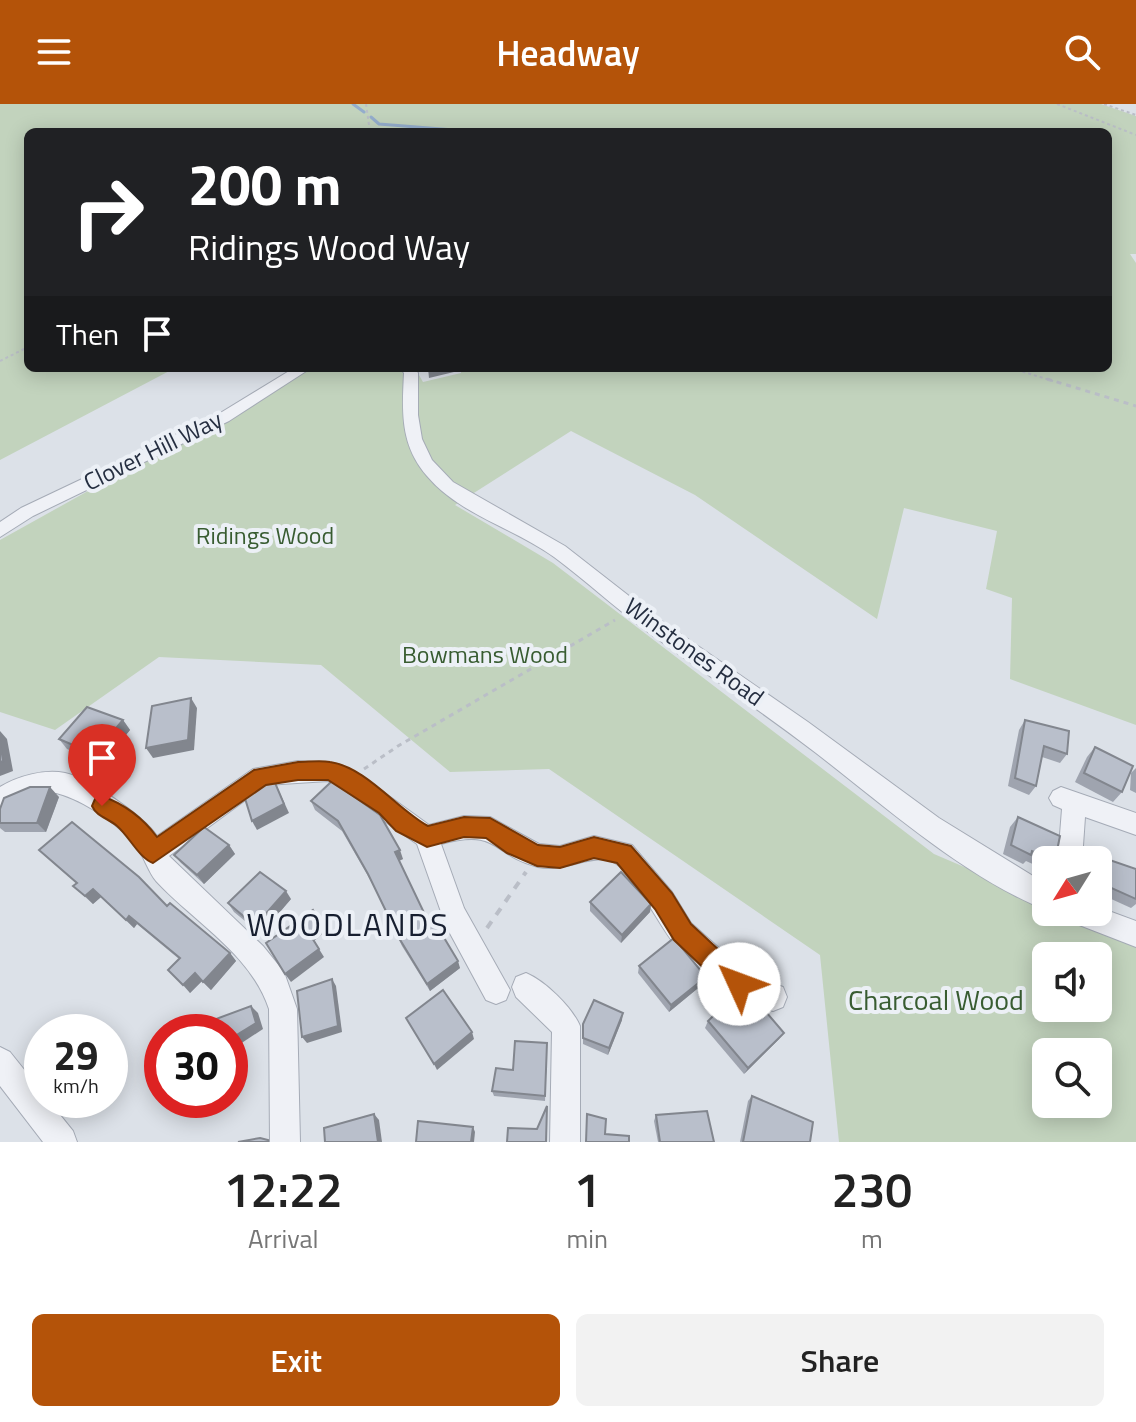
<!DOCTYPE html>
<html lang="en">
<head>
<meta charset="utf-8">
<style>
  :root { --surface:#fff; --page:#f2f2f2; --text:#222; --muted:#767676; --accent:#b45309 }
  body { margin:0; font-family:"Titillium Web",sans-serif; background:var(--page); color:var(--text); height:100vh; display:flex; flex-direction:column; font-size:30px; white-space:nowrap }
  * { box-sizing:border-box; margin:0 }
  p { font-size:26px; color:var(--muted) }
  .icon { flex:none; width:44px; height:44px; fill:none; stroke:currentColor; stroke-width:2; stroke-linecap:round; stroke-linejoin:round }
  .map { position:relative; height:1038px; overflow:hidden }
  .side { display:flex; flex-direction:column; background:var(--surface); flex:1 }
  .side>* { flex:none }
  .top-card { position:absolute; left:24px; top:24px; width:1088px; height:244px; border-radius:12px; box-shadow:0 4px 20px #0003; background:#202124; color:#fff; overflow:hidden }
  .needle { width:52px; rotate:233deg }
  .buttons { position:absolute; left:1032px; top:742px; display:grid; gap:16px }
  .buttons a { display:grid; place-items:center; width:80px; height:80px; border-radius:12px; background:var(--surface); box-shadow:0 4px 20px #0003; font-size:40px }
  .speed { position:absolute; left:24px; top:910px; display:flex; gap:16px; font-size:40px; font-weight:700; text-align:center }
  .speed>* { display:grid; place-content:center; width:104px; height:104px; border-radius:50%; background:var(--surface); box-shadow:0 4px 20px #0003; line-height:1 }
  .speed small { font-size:20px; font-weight:400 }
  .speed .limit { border:12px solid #d22; background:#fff; color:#111 }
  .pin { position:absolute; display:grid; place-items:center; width:68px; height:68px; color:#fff; margin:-82px -34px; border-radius:50% 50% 50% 0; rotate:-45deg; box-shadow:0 0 8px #0007 }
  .pin .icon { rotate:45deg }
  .me { position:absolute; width:88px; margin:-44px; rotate:313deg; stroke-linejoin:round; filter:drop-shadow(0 0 6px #0008) }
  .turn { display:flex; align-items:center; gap:28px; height:168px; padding:0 32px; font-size:36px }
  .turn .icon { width:104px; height:104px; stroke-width:2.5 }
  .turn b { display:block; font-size:56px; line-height:68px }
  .then { display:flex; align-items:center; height:76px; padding:0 32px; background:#0003; gap:16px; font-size:30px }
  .eta { display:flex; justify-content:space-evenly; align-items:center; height:136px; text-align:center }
  .eta b { font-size:48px; font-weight:600; line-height:56px }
  .primary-button { display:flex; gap:16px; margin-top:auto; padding:16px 32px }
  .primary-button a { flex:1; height:92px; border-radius:12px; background:var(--accent); color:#fff; font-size:32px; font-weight:600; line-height:92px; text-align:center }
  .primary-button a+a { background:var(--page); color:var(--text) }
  header { display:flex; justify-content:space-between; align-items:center; height:104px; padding:0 32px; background:var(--accent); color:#fff; font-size:36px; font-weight:600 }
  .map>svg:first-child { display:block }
</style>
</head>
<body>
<header><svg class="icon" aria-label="menu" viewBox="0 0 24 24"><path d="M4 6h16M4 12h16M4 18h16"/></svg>Headway<svg class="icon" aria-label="search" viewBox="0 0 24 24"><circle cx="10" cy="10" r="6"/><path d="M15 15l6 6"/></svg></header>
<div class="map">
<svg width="1136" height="1038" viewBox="0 0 1136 1038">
  <rect width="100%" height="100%" fill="#dce1e8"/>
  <path fill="#c2d3bd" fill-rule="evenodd" d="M 0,0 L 1101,0 L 1136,12 L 1136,150 L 1130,150 L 1136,159 L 1136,621 L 1010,575 L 1012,494 L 986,485 L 997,427 L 904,404 L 877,515 L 695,391 L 571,327 L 455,401 L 553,459 L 934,750 L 1046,798 L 1046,808 L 1068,808 L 1136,838 L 1136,1038 L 839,1038 L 820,851 L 549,665 L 450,668 L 321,561 L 159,553 L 55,626 L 0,608 L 0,436 L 309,264 L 415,264 L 423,278 L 461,269 L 461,264 L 1108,264 L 1108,28 L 28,28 L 28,264 L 175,264 L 0,356 ZM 1046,852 L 1098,852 L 1098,904 L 1046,904 ZM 1046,948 L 1098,948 L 1098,1000 L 1046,1000 Z"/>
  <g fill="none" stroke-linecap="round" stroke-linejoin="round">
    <g stroke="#94adcc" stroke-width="3">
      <path d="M 353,0 L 364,8"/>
      <path d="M 371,13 L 379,20 L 479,28"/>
    </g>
    <g stroke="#a5abb6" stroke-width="2">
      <g id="street">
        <path d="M 294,264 L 311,264 L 229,317 L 33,412 L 0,433 L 0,418 L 21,404 L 217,311 Z"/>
        <path d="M 400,264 L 415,264 L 418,269 L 418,311 L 422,335 L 432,356 L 453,378 L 565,442 L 656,513 L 808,618 L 939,714 L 1046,780 L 1046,806 C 964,773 886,703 816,649 C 760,606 701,567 644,525 C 613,502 585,476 554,453 C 514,424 460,411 427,372 C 400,341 402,308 404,269 Z"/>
        <path d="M 298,657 L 339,660 L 364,674 L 429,721 L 464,712 L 490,713 L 539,740 L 560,742 L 594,732 L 632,741 L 672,788 L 691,819 L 748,870 L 783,883 L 787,893 L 783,903 L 773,907 C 759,901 740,897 728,888 C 709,875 688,855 673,838 C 659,821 634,770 615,759 C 595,747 566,769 538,763 C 491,751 500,724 441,740 L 464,804 L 510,886 L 506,896 L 496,900 L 486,896 L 446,822 L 417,740 L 328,677 L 266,681 L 169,752 L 263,842 L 284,868 L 297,905 L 300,1038 L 270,1038 L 269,905 C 251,850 194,818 156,777 C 148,767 145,755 138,745 C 122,722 89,700 63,691 C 40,682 20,699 0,707 L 0,683 C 18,672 44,665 65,669 C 89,674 143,712 157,732 L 253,665 Z"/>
        <path d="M 1061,683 L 1136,709 L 1136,731 L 1085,713 L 1082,756 L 1058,756 L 1062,705 L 1053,701 L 1049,694 L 1053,687 Z"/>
        <path d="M 1098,803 L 1136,817 L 1136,843 L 1069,817 L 1065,808 L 1098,808 Z"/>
        <path d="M 526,869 C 545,877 572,903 580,922 L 580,1038 L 550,1038 L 552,928 L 516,893 L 512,883 L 516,873 Z"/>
        <path d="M 0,943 L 10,948 L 42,988 L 42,996 L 48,996 L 73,1027 L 77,1038 L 43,1038 L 0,982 Z"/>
      </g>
    </g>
    <g stroke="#babec7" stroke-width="2" stroke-dasharray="3 3" stroke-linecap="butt">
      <path d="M 366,0 L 370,28"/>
      <path d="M 1057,0 L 1136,31"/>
      <path d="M 1104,0 L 1136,11"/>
      <path d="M 0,257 L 28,243"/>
      <path d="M 1011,264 L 1053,277"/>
    </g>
    <g stroke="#babec7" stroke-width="3" stroke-dasharray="5 5" stroke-linecap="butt">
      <path d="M 1047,275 L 1136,302"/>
      <path d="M 364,665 L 398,642 L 615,516"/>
    </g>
    <path stroke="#babec7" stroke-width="4" stroke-dasharray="8 8" stroke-linecap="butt" d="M 487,824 L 526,768"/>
    <use href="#street" fill="#eff1f6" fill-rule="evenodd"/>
  </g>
  <g fill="#9fa4af">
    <path d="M 123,616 L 130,626 L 102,660 L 67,645 L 59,635 Z"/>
    <path d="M 1025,616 L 1067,650 L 1060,659 L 1042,653 L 1036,682 L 1029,691 L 1008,682 L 1019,626 Z"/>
    <path d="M 1095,643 L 1122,688 L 1113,698 L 1075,678 L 1087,653 Z"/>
    <path d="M 1136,664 L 1136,689 L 1130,686 L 1131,669 Z"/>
    <path d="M 59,693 L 46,728 L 5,728 L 0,724 L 0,705 Z"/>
    <path d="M 311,697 L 403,755 L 399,757 L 427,815 L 460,864 L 430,887 L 402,842 L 372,779 L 342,727 L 315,706 Z"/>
    <path d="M 1018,713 L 1055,756 L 1046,756 L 1046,766 L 1026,757 L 1023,760 L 1003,750 L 1010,723 Z"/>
    <path d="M 229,741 L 235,750 L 204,780 L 181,759 L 174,751 Z"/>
    <path d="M 1095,751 L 1136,765 L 1136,800 L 1131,804 L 1098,789 L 1098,756 L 1090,756 Z"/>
    <path d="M 73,782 L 167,802 L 230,849 L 236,857 L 211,886 L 202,877 L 190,889 L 179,855 L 137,820 L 134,824 L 101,793 L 93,800 Z"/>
    <path d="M 291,795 L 261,830 L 234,808 L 228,799 Z"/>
    <path d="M 590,798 L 651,800 L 650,808 L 621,839 L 590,807 Z"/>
    <path d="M 639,862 L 703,880 L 669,908 L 638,869 Z"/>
    <path d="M 622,916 L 608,951 L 583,940 L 583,920 Z"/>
    <path d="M 708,917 L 779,935 L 744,970 L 705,924 Z"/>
    <path d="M 547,945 L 545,997 L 494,992 L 492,987 L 513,966 Z"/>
    <path d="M 752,992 L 810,1038 L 740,1038 L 748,997 Z"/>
    <path d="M 656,1011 L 714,1038 L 658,1038 L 654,1017 Z"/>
  </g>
  <g fill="#82868e">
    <path d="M 428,264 L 453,264 L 454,268 L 429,274 Z"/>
    <path d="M 191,594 L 197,604 L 194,646 L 153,654 L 146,644 Z"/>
    <path d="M 123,616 L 130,626 L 102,660 L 94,650 Z"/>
    <path d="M 0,627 L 7,635 L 13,667 L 0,672 Z"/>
    <path d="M 273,674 L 289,709 L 257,726 L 252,717 Z"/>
    <path d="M 50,683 L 59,693 L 46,728 L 37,719 Z"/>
    <path d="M 229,741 L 235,750 L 204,780 L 197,771 Z"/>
    <path d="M 400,746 L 403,755 L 398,757 L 395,748 Z"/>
    <path d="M 93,785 L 101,793 L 93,800 L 85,792 Z"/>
    <path d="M 286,787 L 291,795 L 261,830 L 255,822 Z"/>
    <path d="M 651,800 L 650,808 L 621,839 L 622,831 Z"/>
    <path d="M 129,812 L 137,820 L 134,824 L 126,816 Z"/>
    <path d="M 322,819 L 326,827 L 314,837 L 309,829 Z"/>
    <path d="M 319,845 L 324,853 L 291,878 L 285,870 Z"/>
    <path d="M 230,849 L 236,857 L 211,886 L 203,878 Z"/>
    <path d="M 458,857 L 460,864 L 430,887 L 427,880 Z"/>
    <path d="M 195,869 L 202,877 L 190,889 L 183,881 Z"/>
    <path d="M 706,873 L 703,880 L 669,908 L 671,901 Z"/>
    <path d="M 332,875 L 336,882 L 342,928 L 307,939 L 302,933 Z"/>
    <path d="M 251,902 L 258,909 L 263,925 L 231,946 L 230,935 Z"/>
    <path d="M 623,909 L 622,916 L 608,951 L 609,944 Z"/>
    <path d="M 472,928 L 474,935 L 437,966 L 434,960 Z"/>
    <path d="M 784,929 L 779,935 L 744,970 L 748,964 Z"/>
    <path d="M 374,1010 L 379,1016 L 382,1038 L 378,1038 Z"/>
    <path d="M 473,1023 L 475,1028 L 474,1038 L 471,1038 Z"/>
  </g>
  <g fill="#b9bfcb" stroke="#82868e" stroke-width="2">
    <path d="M 191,594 L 188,636 L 146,644 L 152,602 Z"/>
    <path d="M 87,603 L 123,616 L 94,650 L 59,635 Z"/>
    <path d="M 1025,616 L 1069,627 L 1067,650 L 1044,642 L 1036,682 L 1015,674 Z"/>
    <path d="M 0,637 L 3,657 L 0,658 Z"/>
    <path d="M 1095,643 L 1133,662 L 1122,688 L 1084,669 Z"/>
    <path d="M 263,674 L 273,674 L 284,700 L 252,717 L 243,688 Z"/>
    <path d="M 332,677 L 380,711 L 400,746 L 395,748 L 427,815 L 431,812 L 458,857 L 427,880 L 399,834 L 368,770 L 338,717 L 311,697 Z"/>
    <path d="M 30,683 L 50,683 L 37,719 L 0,719 L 0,705 L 4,694 Z"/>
    <path d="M 1018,713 L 1060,732 L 1055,756 L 1032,747 L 1031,751 L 1011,741 Z"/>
    <path d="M 72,718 L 139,773 L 167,802 L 170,799 L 230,849 L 203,878 L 195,869 L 183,881 L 168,866 L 180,854 L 129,812 L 126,816 L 93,785 L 85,792 L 73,782 L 77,779 L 39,746 Z"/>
    <path d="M 204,723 L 229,741 L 197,771 L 174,751 Z"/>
    <path d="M 1095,751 L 1136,765 L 1136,795 L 1098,778 L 1098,756 L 1095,756 Z"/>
    <path d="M 260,768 L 286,787 L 255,822 L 228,799 Z"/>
    <path d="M 621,768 L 651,800 L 622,831 L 590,798 Z"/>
    <path d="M 313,806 L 322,819 L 309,829 L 319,845 L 285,870 L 266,839 Z"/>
    <path d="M 674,834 L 706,873 L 671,901 L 639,862 Z"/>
    <path d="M 332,875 L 338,922 L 302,933 L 297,887 Z"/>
    <path d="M 443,886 L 472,928 L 434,960 L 406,914 Z"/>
    <path d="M 738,888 L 755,895 L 784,929 L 748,964 L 708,917 Z"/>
    <path d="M 594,896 L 623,909 L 609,944 L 583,934 L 583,920 Z"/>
    <path d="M 251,902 L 256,919 L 230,935 L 230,928 L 220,928 L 216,915 Z"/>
    <path d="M 515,937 L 547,939 L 545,992 L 492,987 L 496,964 L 513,966 Z"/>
    <path d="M 752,992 L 813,1018 L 810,1038 L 743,1038 Z"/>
    <path d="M 547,1002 L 546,1038 L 507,1038 L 508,1024 L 537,1025 Z"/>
    <path d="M 707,1007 L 714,1038 L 660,1038 L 656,1011 Z"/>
    <path d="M 374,1010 L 378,1038 L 325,1038 L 324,1024 Z"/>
    <path d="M 587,1010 L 606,1015 L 605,1030 L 629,1032 L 629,1038 L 586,1038 Z"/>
    <path d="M 418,1017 L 473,1023 L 471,1038 L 416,1038 Z"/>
    <path d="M 260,1034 L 268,1036 L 268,1038 L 238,1038 Z"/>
  </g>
  <path fill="#b45309" stroke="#753606" stroke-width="2" d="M 298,658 C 308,658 320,656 330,658 C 366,663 397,705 428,722 L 464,713 L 490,714 L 538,741 L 560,743 L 594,733 L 631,742 L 672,789 L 691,820 L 747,872 L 751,880 L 747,889 L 739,893 L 730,889 L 674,836 L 655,805 L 617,759 L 594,754 L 560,764 L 537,762 L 507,749 L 486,734 L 464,733 L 427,743 L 396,727 L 379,709 L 328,676 L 298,676 L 266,681 L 153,759 C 139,754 129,732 117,722 C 108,714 97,713 92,702 L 95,695 L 102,692 C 124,700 143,714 157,733 L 254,666 Z"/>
  <g text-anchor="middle" stroke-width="8" stroke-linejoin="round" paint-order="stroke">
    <g font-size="24" fill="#252e40" stroke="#ecf0f6">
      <text transform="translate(153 347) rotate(-26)" y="8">Clover Hill Way</text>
      <text transform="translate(694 548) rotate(36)" y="8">Winstones Road</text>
    </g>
    <g font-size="24" fill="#385c31" stroke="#ecf0f6">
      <text x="265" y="440">Ridings Wood</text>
      <text x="485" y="559">Bowmans Wood</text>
    </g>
    <g font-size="28" fill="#385c31" stroke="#ecf0f6">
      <text x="936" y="906">Charcoal Wood</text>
    </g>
    <g font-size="32" letter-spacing="2" fill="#171f30" stroke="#ecf0f6">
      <text x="348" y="832">WOODLANDS</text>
    </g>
  </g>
</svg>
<div class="buttons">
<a><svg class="needle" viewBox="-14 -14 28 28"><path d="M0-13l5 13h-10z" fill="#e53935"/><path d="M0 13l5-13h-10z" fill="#767676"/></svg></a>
<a><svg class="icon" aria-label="sound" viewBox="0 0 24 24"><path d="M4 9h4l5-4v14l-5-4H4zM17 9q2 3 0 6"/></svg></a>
<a><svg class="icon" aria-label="search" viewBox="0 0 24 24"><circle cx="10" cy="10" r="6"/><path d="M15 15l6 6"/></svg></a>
</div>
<div class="speed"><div>29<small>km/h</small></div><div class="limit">30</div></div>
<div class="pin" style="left:102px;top:702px;background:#d93025"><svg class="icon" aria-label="arrive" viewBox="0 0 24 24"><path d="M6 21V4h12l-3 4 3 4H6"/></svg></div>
<svg class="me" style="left:739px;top:880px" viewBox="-20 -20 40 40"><circle r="19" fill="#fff"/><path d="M0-13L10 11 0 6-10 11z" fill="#b45309"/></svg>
<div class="top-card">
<div class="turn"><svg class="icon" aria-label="right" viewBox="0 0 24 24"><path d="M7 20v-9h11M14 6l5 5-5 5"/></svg><div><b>200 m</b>Ridings Wood Way</div></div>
<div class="then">Then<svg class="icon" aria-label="arrive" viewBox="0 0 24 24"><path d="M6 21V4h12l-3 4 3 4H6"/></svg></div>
</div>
</div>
<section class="side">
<div class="eta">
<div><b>12:22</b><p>Arrival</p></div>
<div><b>1</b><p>min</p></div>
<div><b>230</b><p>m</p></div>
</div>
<div class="primary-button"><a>Exit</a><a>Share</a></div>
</section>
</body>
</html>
